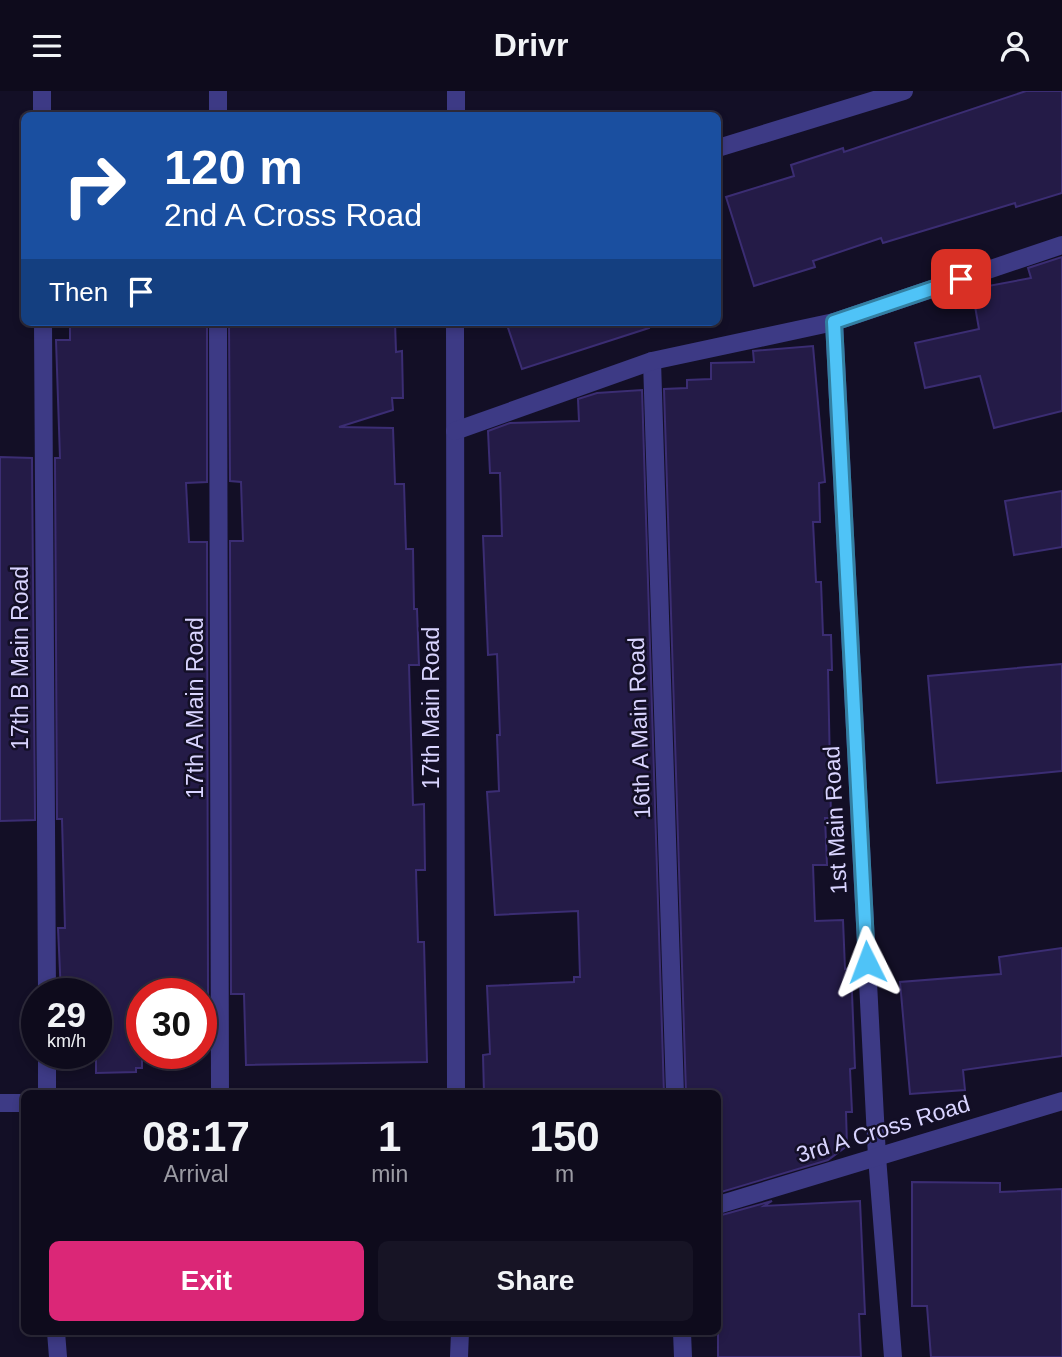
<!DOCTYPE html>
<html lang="en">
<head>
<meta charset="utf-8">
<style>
  :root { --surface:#0e0b1c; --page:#171425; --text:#f1f3f6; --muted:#9b9ba3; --line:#2e2b3b; --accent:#db2777 }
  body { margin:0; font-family:Arial,sans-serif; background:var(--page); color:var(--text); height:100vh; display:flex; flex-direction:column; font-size:26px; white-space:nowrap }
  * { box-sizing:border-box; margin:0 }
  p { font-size:23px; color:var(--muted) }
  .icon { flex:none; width:38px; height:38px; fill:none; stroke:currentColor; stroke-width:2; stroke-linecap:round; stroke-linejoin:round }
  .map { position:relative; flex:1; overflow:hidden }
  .panel { position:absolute; left:21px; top:999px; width:700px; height:245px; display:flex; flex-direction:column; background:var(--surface); border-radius:10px; box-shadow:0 4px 10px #0003,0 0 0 2px var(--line) }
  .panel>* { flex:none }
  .banner { position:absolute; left:21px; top:21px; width:700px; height:214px; border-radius:10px; box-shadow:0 4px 10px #0003,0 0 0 2px var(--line); background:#1a4fa0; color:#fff; overflow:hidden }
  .speed { position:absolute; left:21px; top:887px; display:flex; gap:14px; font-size:35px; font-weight:700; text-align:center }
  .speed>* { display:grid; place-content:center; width:91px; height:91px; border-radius:50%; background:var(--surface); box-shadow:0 4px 10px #0003,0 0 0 2px var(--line); line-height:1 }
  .speed small { font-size:18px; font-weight:400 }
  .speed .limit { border:10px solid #d22; background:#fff; color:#111 }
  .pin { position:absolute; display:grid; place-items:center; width:60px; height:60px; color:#fff; margin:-30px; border-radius:14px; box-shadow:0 4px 10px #0006 }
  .me { position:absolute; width:77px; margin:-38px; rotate:357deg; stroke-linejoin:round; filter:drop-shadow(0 0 5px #0008) }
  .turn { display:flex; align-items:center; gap:24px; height:147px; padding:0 28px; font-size:32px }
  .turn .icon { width:91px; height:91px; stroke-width:2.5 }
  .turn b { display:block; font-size:49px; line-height:60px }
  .then { display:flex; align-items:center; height:66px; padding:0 28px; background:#0003; gap:14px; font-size:26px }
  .eta { display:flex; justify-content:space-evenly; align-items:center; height:119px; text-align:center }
  .eta b { font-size:42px; font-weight:700; line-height:49px }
  .button { display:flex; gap:14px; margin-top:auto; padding:14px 28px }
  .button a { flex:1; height:80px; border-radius:10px; background:var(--accent); color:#fff; font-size:28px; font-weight:700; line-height:80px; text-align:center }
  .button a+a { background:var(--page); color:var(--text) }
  header { display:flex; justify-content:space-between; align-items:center; height:91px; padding:0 28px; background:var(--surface); font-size:32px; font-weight:700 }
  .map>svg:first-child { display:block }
</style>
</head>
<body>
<header><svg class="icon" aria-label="menu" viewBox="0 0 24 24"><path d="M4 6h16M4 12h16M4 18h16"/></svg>Drivr<svg class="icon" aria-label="person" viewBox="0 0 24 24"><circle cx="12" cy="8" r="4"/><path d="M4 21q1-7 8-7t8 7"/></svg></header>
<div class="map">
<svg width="1062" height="1266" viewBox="0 0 1062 1266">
  <rect width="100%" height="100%" fill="#130f26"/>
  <g fill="#241b47" stroke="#3b2d73" stroke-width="2">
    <path d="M 1026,0 L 1062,0 L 1062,102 L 1016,116 L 1015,112 L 883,152 L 881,147 L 813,170 L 815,176 L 754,195 L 726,106 L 794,85 L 791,74 L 843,57 L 844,61 Z"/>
    <path d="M 1062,166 L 1062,320 L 994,337 L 980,285 L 925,297 L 915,252 L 979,238 L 972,198 L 1031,187 L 1028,177 Z"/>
    <path d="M 70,231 L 207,231 L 207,391 L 186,392 L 189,451 L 207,451 L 208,903 L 142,903 L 142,977 L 136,977 L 136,981 L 96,982 L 96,903 L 61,903 L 58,837 L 65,837 L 62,728 L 57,728 L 55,367 L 60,367 L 56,249 L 70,249 Z"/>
    <path d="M 229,231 L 395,231 L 396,261 L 402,260 L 403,307 L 392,307 L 393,319 L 339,336 L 393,337 L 395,393 L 404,393 L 406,458 L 413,458 L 414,518 L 417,518 L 419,574 L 409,574 L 413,714 L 424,713 L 425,779 L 416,779 L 418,851 L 424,851 L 427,971 L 246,974 L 244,903 L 231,903 L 230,450 L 243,450 L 241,391 L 230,390 Z"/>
    <path d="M 506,231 L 648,231 L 649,237 L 522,278 Z"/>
    <path d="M 813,255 L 825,391 L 819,392 L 820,431 L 813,431 L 816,491 L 821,491 L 823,544 L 831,544 L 832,579 L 828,579 L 831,727 L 825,727 L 827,774 L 813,774 L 815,830 L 843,829 L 845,878 L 851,877 L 855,977 L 850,978 L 852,1021 L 846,1021 L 847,1055 L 828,1069 L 718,1102 L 718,1003 L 686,1003 L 664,298 L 687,297 L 687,289 L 711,288 L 711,272 L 754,271 L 753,260 Z"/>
    <path d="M 642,299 L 664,1003 L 484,1003 L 483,964 L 490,963 L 487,895 L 574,891 L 574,886 L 580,886 L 578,820 L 495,824 L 487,701 L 499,700 L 497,644 L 500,644 L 497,563 L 488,564 L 483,445 L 502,445 L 500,382 L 490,382 L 488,340 L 510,332 L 579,330 L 578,308 L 597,302 Z"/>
    <path d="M 0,366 L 32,367 L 35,729 L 0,730 Z"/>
    <path d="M 1062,400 L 1062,456 L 1014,464 L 1005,410 Z"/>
    <path d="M 1062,573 L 1062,680 L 937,692 L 928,585 Z"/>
    <path d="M 1062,857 L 1062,965 L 963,979 L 965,999 L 910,1003 L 900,891 L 1001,883 L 999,866 Z"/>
    <path d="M 912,1091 L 1000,1092 L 1000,1101 L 1062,1098 L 1062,1266 L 931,1266 L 927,1215 L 912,1215 Z"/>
    <path d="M 772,1110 L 764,1115 L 860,1110 L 865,1223 L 859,1223 L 861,1266 L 718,1266 L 718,1125 Z"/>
  </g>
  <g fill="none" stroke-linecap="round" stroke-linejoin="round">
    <g stroke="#3d3a85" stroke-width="18">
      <path d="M 42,0 L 42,24"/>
      <path d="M 218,0 L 218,24"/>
      <path d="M 456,24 L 456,0"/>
      <path d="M 718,57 L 904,0"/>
      <path d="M 43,231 L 47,903"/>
      <path d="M 218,231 L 220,1003"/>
      <path d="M 455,231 L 456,1003"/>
      <path d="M 834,231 L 877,1066 L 893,1266"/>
      <path d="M 652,270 L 675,1003"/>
      <path d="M 455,340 L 652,270 L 834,231 L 1062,154"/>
      <path d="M 47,962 L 47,1003"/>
      <path d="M 0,1012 L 24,1012"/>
      <path d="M 718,1114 L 1062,1010"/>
      <path d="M 56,1241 L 58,1266"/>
      <path d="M 682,1241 L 683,1266"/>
      <path d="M 459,1266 L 460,1241"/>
    </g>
  </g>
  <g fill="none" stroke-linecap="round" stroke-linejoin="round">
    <g stroke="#337fa1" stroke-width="18">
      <path id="route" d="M 867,871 L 834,231 L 961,188"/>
    </g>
    <use href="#route" stroke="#4fc3f7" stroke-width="12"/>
  </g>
  <g text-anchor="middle" stroke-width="5" stroke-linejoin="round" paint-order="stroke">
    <g font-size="23" fill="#d9d4ff" stroke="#130f26">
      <text transform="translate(20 567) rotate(-90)" y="8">17th B Main Road</text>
      <text transform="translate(195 617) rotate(-90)" y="8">17th A Main Road</text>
      <text transform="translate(431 617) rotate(-90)" y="8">17th Main Road</text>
      <text transform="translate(639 637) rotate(-92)" y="8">16th A Main Road</text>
      <text transform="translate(835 729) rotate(-93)" y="8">1st Main Road</text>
      <text transform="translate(883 1038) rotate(-17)" y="8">3rd A Cross Road</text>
    </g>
  </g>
</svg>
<div class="speed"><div>29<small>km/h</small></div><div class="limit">30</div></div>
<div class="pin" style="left:961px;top:188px;background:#d93025"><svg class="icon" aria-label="arrive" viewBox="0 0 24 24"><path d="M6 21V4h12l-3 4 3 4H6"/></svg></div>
<svg class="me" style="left:867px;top:871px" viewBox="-20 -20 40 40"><path d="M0-17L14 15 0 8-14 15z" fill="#4fc3f7" stroke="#fff" stroke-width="4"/></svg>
<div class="banner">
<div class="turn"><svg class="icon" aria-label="right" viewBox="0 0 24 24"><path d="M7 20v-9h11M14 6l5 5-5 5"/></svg><div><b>120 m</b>2nd A Cross Road</div></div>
<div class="then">Then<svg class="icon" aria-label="arrive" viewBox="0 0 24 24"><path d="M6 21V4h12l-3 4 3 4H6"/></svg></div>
</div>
<section class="panel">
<div class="eta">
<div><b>08:17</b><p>Arrival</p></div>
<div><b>1</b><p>min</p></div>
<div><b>150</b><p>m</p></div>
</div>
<div class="button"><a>Exit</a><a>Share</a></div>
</section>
</div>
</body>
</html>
